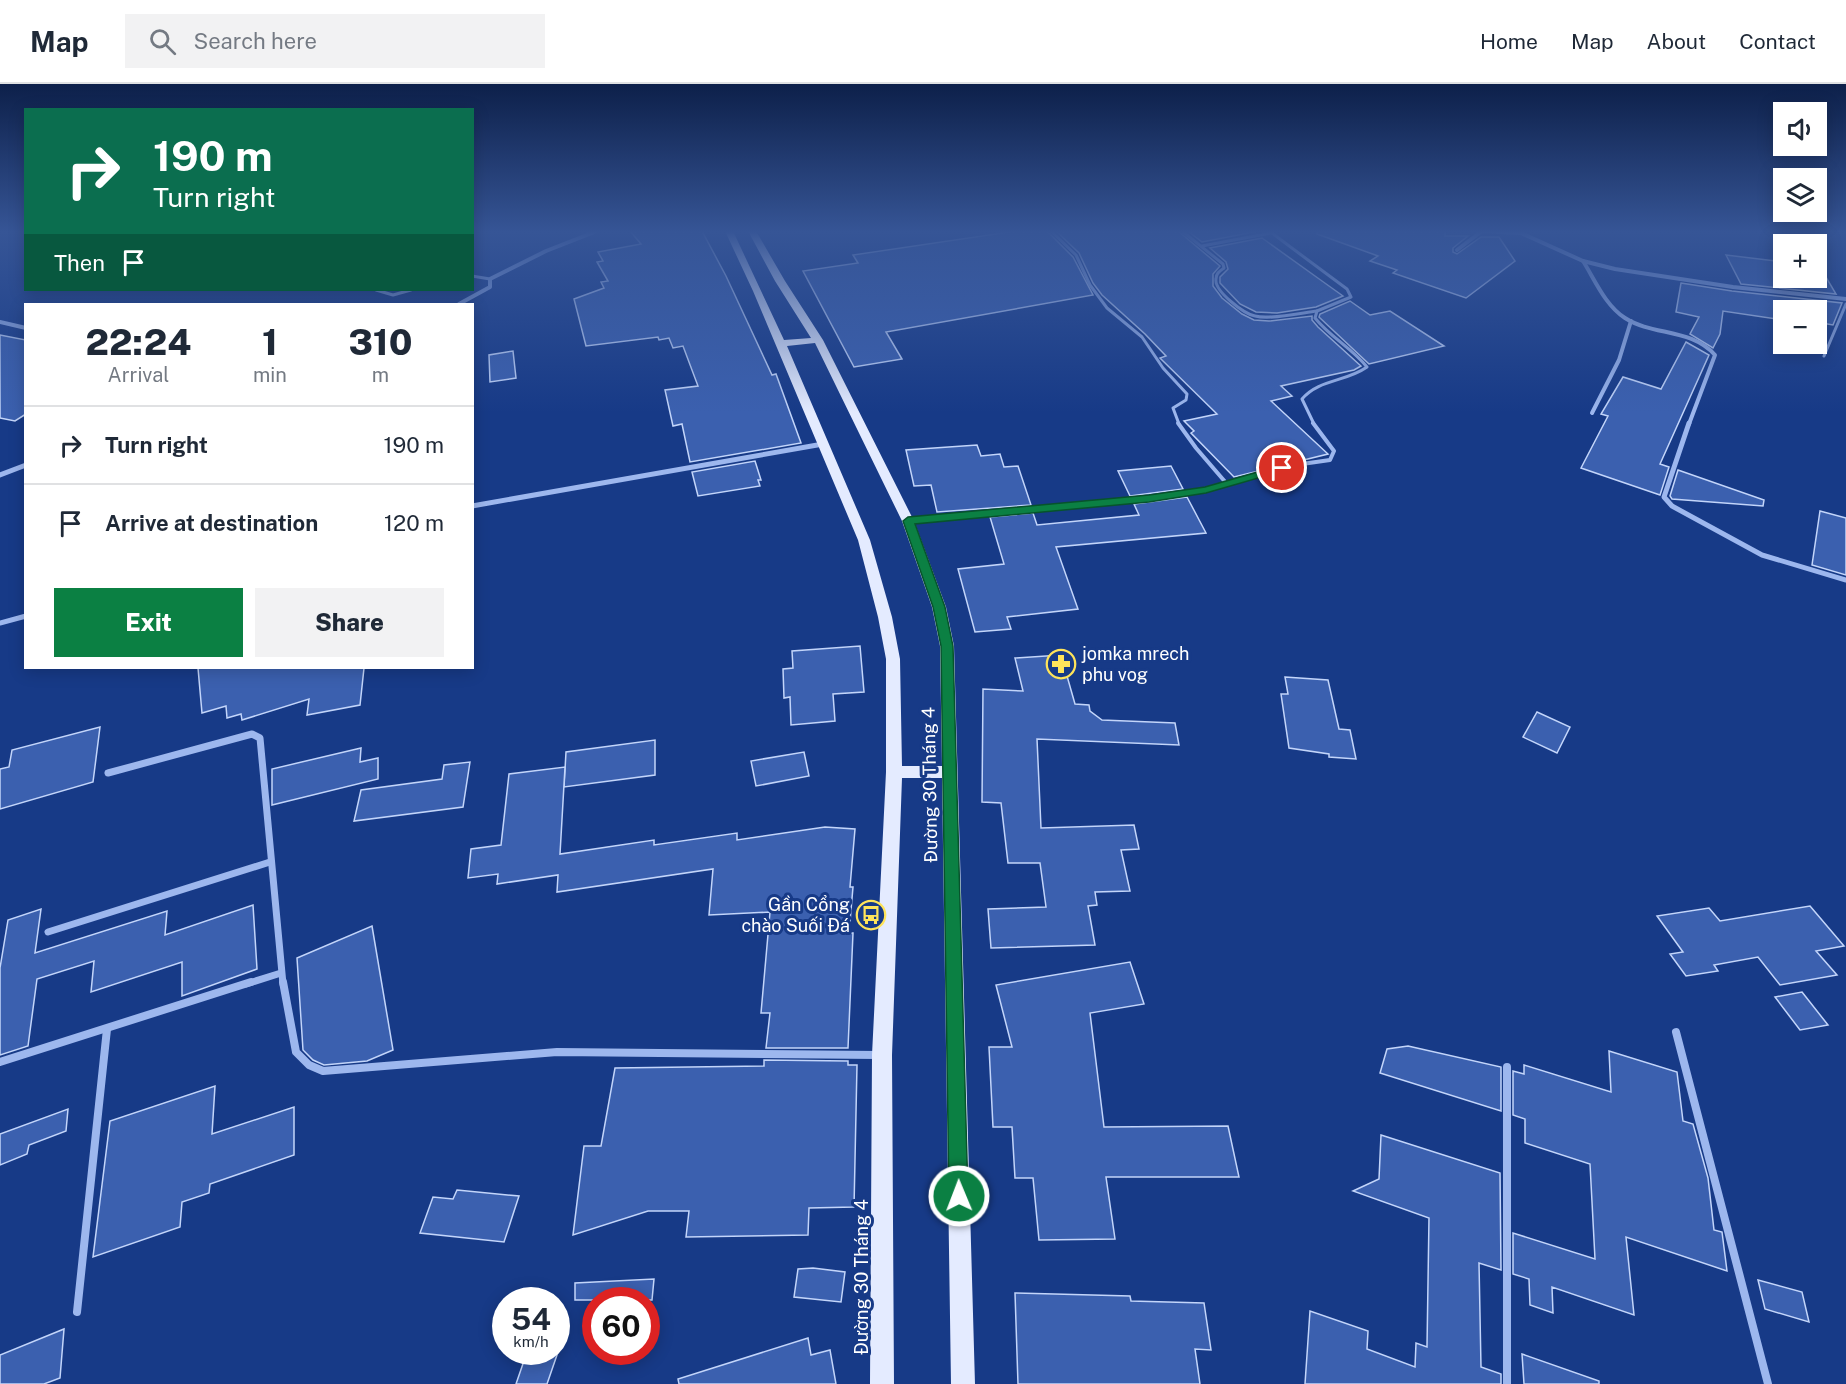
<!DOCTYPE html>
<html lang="en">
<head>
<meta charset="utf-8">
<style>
  :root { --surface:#fff; --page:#f2f2f3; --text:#1f2937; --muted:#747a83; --line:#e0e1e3; --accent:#0b8043 }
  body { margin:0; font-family:"Public Sans",sans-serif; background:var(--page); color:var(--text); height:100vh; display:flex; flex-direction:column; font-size:22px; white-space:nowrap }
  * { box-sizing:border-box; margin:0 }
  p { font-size:20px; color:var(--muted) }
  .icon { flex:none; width:33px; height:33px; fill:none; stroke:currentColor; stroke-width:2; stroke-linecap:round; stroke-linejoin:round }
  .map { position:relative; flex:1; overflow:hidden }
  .side { position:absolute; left:24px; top:219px; width:450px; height:366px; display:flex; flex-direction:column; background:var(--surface); border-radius:0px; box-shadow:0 3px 15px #0003 }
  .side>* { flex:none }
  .hud { position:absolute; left:24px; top:24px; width:450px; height:183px; border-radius:0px; box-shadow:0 3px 15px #0003; background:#0b6e4f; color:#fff; overflow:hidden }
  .controls { position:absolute; left:1773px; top:18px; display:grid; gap:12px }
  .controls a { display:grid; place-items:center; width:54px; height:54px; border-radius:0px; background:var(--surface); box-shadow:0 3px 15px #0003; font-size:30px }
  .speed { position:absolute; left:492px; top:1203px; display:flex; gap:12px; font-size:30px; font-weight:700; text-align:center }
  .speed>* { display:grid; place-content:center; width:78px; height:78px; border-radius:50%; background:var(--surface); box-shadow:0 3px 15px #0003; line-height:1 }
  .speed small { font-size:15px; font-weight:400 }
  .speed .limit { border:9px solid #d22; background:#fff; color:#111 }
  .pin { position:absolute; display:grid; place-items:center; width:51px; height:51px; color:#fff; margin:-26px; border:3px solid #fff; border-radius:50%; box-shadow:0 2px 6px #0007 }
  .me { position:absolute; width:66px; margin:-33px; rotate:359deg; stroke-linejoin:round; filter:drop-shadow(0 0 4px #0008) }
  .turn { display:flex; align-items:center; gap:21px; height:126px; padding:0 30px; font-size:27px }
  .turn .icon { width:78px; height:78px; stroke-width:2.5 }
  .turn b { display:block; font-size:42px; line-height:51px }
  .then { display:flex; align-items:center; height:57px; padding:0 30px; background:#0003; gap:12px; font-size:22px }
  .eta { display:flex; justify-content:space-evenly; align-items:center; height:102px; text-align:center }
  .eta b { font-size:36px; font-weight:800; line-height:42px }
  .action { display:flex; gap:12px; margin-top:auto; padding:12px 30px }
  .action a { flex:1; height:69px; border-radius:0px; background:var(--accent); color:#fff; font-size:24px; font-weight:800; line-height:69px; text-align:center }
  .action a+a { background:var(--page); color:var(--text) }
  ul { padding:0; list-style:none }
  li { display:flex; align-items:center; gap:18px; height:78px; padding:0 30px; border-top:2px solid var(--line) }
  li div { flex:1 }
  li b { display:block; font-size:22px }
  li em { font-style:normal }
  header { display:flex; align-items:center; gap:36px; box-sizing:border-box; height:84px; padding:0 30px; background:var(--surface); border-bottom:2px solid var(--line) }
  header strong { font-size:28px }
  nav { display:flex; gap:33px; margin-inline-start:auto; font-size:21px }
  .search { width:420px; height:54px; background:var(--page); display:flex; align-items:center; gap:15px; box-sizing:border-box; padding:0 21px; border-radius:0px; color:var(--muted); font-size:22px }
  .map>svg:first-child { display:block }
</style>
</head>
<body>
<header>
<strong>Map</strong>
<div class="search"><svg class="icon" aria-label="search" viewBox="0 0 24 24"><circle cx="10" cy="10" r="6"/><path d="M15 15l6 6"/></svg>Search here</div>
<nav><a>Home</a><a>Map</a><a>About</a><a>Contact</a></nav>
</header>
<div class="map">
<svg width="1846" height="1300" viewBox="0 0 1846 1300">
  <rect width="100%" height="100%" fill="#173a87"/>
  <g fill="#3b60af" stroke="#c3d5fa" stroke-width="1.5">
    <path d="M 630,147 L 702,147 L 726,192 L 772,291 L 776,290 L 801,359 L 690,378 L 682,340 L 673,342 L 665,306 L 698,302 L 683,262 L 673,264 L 669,254 L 659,256 L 658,253 L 586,262 L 574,215 L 604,204 L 601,198 L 608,197 L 597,178 L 603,177 L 598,168 L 641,160 Z"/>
    <path d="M 1016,147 L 1047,147 L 1073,173 L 1093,211 L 886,248 L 902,275 L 854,283 L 803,187 L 858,179 L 853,171 Z"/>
    <path d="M 1056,147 L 1178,147 L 1220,182 L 1213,190 L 1213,202 L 1222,214 L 1242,230 L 1254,236 L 1269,237 L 1312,232 L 1312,236 L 1318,243 L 1361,282 L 1354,286 L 1281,302 L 1292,312 L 1271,317 L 1328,370 L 1234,393 L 1191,349 L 1194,347 L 1184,337 L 1217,330 L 1163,277 L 1160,274 L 1166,272 L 1145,250 L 1102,211 L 1093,199 L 1079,169 Z"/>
    <path d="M 1188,147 L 1252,147 L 1254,148 L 1202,158 Z"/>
    <path d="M 1318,147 L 1445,147 L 1445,152 L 1468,152 L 1453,164 L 1453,168 L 1457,170 L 1481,153 L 1499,153 L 1515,177 L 1466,214 L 1393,189 L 1397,186 L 1370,177 L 1378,172 L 1317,150 Z"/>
    <path d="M 1262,154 L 1322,197 L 1343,212 L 1316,223 L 1277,229 L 1256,228 L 1240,220 L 1220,199 L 1220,193 L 1228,185 L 1226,178 L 1210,164 Z"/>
    <path d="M 1726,171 L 1784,178 L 1784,194 L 1816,194 L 1816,188 L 1823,188 L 1836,210 L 1741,200 Z"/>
    <path d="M 1681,199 L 1732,207 L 1842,219 L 1833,241 L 1816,238 L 1816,226 L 1784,226 L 1784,236 L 1723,227 L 1720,250 L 1713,264 L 1690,250 L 1699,233 L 1676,228 Z"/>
    <path d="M 1350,217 L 1370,231 L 1390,227 L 1444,262 L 1369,280 L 1319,233 L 1320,230 Z"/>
    <path d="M 0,251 L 26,256 L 26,330 L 15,337 L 0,334 Z"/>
    <path d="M 1686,258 L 1709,271 L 1660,380 L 1669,383 L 1660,411 L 1581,384 L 1608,332 L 1601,330 L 1623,293 L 1661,305 Z"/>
    <path d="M 513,267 L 516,294 L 490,298 L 489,271 Z"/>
    <path d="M 977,361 L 981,372 L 1000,370 L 1004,383 L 1018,382 L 1031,421 L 937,428 L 931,401 L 914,402 L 906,366 Z"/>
    <path d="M 755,377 L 761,396 L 758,396 L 760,402 L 698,412 L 692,388 Z"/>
    <path d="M 1171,382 L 1183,405 L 1130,412 L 1118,387 Z"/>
    <path d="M 1678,386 L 1764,416 L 1763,422 L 1672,415 L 1670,412 Z"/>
    <path d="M 1187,413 L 1206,449 L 1056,463 L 1078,525 L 1007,533 L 1011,545 L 975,548 L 958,485 L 1004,480 L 990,433 L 1033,429 L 1037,441 L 1139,431 L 1134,420 Z"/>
    <path d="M 1820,427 L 1846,434 L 1846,491 L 1812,481 Z"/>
    <path d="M 860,562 L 864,608 L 833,610 L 835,637 L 791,641 L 790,613 L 784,614 L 783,585 L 793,584 L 792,567 Z"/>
    <path d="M 1061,571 L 1075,620 L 1089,621 L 1090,627 L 1102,636 L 1175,639 L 1179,661 L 1037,655 L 1041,744 L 1134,741 L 1139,765 L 1121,766 L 1130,807 L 1095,808 L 1097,821 L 1088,822 L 1095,861 L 991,864 L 988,825 L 1046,823 L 1040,779 L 1008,779 L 1001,719 L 982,718 L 983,605 L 1023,607 L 1015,574 Z"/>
    <path d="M 198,584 L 364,584 L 360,621 L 307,631 L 309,615 L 242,636 L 241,630 L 227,634 L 226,622 L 202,629 Z"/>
    <path d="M 1285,593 L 1328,596 L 1339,645 L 1350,646 L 1356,675 L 1329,673 L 1329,670 L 1289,664 L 1281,610 L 1288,610 Z"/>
    <path d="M 1537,628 L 1570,643 L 1557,669 L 1523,653 Z"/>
    <path d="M 100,643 L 93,698 L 0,725 L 0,685 L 9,683 L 12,666 Z"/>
    <path d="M 655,656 L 655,691 L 564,703 L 566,668 Z"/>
    <path d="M 361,664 L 360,678 L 378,674 L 378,695 L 272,721 L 272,685 Z"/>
    <path d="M 804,668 L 809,692 L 756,702 L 751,677 Z"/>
    <path d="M 470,678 L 463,723 L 354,737 L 361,706 L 442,695 L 444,681 Z"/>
    <path d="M 565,683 L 560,770 L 654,756 L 654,761 L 737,749 L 737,756 L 825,743 L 855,745 L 850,803 L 853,803 L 849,849 L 853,849 L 848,964 L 766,964 L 770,929 L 761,929 L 770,828 L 709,831 L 713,785 L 557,808 L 558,791 L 497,800 L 498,790 L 468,794 L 471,765 L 501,761 L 509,690 Z"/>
    <path d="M 253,821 L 257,885 L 182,912 L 182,878 L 91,908 L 94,877 L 37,895 L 28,962 L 0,971 L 0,884 L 8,836 L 41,825 L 35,869 L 167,827 L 165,851 Z"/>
    <path d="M 1810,822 L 1844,862 L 1816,867 L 1837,891 L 1780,901 L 1758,873 L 1714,881 L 1718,887 L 1686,892 L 1670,870 L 1683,868 L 1657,832 L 1709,824 L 1720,837 Z"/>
    <path d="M 372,842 L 393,966 L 367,977 L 324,981 L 313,976 L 303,966 L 297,874 Z"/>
    <path d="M 1130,878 L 1144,920 L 1090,929 L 1104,1043 L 1228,1042 L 1239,1093 L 1106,1093 L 1115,1155 L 1039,1156 L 1033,1094 L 1015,1094 L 1012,1043 L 993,1043 L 989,963 L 1012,963 L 996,901 Z"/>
    <path d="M 1802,908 L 1828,941 L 1800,946 L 1775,913 Z"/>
    <path d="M 1408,962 L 1501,983 L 1501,1027 L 1380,989 L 1387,965 Z"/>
    <path d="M 1609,967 L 1677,988 L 1683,1037 L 1693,1040 L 1708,1094 L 1714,1146 L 1722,1148 L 1727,1187 L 1626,1153 L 1634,1231 L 1552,1203 L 1553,1229 L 1530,1221 L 1529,1195 L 1513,1190 L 1513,1149 L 1595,1175 L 1590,1080 L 1525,1059 L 1525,1035 L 1513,1031 L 1513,987 L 1524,990 L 1524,981 L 1611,1008 Z"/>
    <path d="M 764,976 L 848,977 L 848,981 L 857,981 L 854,1123 L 809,1124 L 808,1151 L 686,1153 L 689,1127 L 648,1127 L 573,1151 L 584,1062 L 601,1062 L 615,984 L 764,982 Z"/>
    <path d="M 215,1002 L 212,1050 L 294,1023 L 294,1071 L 210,1100 L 209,1109 L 182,1118 L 180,1143 L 93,1173 L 110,1037 Z"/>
    <path d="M 68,1025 L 66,1047 L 29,1061 L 27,1070 L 0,1081 L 0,1050 Z"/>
    <path d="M 1381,1051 L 1500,1089 L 1501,1186 L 1479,1179 L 1481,1283 L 1501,1290 L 1501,1300 L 1305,1300 L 1310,1227 L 1368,1247 L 1367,1265 L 1415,1283 L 1416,1259 L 1427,1263 L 1429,1134 L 1353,1107 L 1379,1095 Z"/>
    <path d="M 457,1106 L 519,1112 L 504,1158 L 420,1149 L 433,1113 L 453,1115 Z"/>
    <path d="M 813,1184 L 845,1188 L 841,1218 L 794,1213 L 798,1185 Z"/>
    <path d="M 654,1195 L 652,1216 L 575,1216 L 575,1199 Z"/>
    <path d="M 1758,1196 L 1802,1208 L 1809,1238 L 1765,1225 Z"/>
    <path d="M 1015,1209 L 1130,1212 L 1131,1217 L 1204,1219 L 1211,1266 L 1195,1265 L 1200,1300 L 1018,1300 Z"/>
    <path d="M 64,1245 L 60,1294 L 44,1300 L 0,1300 L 0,1271 Z"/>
    <path d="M 808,1254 L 811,1271 L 830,1266 L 836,1300 L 679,1300 L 678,1295 Z"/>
    <path d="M 527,1268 L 558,1268 L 547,1300 L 516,1300 Z"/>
    <path d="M 1522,1270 L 1599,1297 L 1599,1300 L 1524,1300 Z"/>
  </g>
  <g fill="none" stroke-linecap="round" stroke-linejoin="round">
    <g stroke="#9db7ee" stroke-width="3">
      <path d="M 1051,147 L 1076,171 L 1090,201 L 1107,224 L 1142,253 L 1163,284 L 1187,310 L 1186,316 L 1173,324 L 1179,340"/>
      <path d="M 1182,147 L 1223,180 L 1224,184 C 1220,187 1216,189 1216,195 C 1214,207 1244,230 1255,232 C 1270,236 1301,229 1317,227"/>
      <path d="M 1269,147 L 1347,205 L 1351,213 L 1317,227 L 1315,234 C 1330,253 1352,264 1367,283 C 1346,298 1319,295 1302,315 L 1314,340"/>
      <path d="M 1202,162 L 1271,149"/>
      <path d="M 472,192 L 490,195"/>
      <path d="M 376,206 L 393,211 L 411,206"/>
      <path d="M 1824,272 L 1846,220"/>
    </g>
    <g stroke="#9db7ee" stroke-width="4">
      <path d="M 1178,339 L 1196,364 L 1227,400"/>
      <path d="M 908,437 L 1149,414 L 1206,406 L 1295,381 L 1330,376 L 1334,367 L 1313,339"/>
    </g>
    <g stroke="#9db7ee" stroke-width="4">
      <path d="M 1480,147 L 1521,149 L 1583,177 L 1615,185 L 1733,203 L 1846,215"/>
      <path d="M 1457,166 L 1482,147"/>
      <path d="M 1583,177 C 1595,196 1605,221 1625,234 C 1653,252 1691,244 1715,271 L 1689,340"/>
      <path d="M 459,220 L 490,203 L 490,195 L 546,167 L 597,147"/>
      <path d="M 0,238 L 26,244"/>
      <path d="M 1592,329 L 1619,276 L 1631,237"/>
    </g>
    <g stroke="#9db7ee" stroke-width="5">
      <path d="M 1689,339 L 1664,413 L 1672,422 L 1762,471 L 1846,496"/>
      <path d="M 0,391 L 26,381"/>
      <path d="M 472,422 L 823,360"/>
      <path d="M 0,539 L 26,532"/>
    </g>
    <g stroke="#9db7ee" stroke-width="7">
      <path d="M 108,689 L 252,650 L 260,654 L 283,900"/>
      <path d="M 48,848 L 270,778"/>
      <path d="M 246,900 L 281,889"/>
    </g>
    <g stroke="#9db7ee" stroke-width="8">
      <path d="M 283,898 L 296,968 L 309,981 L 323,987 L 557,968 L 879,971"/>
      <path d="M 1676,948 L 1768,1300"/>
      <path d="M 0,978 L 251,898"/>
      <path d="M 1507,983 L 1507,1300"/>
      <path d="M 77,1228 L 107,945"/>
    </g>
    <path fill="#e4ebff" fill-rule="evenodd" d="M 725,147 L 733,147 L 784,256 L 811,254 L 775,197 L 748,147 L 756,147 L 785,197 L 823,256 L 914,437 L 946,523 L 954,562 L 975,1300 L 951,1300 L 942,694 L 902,694 L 892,971 L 894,1300 L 870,1300 L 872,971 L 886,688 L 886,575 L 878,533 L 858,456 L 753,207 ZM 815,259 L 902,437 L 932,523 L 940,562 L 942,682 L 902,682 L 900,575 L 892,533 L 870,456 L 787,262 Z"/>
  </g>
  <linearGradient id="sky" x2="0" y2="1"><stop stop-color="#0d204a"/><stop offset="0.45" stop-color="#365596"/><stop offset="1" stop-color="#365596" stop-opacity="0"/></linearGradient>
  <rect width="1846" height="329" fill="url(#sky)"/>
  <path fill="#0b8043" stroke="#07532c" stroke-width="1.5" d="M 1282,381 L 1288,384 L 1286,386 L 1206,409 L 1149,418 L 915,440 L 945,523 L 953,562 L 968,1112 L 965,1118 L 959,1121 L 952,1118 L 949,1112 L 941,562 L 933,523 L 903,437 L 908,433 L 1149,411 L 1205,403 Z"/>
  <defs>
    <g id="pharmacy-ring" transform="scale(1.5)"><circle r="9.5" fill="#173a87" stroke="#ffe45a" stroke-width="1.5"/><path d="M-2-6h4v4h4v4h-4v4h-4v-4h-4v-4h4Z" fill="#ffe45a"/></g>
    <g id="bus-ring" transform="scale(1.5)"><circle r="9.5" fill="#173a87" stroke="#ffe45a" stroke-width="1.5"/><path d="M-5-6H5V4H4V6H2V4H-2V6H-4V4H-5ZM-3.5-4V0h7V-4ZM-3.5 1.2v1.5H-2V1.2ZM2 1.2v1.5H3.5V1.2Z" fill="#ffe45a"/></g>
  </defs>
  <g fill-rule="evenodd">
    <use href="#pharmacy-ring" x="1061" y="580"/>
    <use href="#bus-ring" x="871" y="831"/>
  </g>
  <g text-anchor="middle" stroke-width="6" stroke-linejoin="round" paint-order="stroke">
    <g font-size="18" fill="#fff" stroke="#173a87" text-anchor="start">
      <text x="1082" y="576">jomka mrech<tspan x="1082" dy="21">phu vog</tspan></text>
      <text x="850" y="827" text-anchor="end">Gần Cổng<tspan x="850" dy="21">chào Suối Đá</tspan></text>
    </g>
    <g font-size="18" fill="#fff" stroke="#173a87">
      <text transform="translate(930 701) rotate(-91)" y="6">Đường 30 Tháng 4</text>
      <text transform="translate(862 1193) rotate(-90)" y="6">Đường 30 Tháng 4</text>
    </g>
  </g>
</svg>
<div class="controls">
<a><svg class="icon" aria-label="sound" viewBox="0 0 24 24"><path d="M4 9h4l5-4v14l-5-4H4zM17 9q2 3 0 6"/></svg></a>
<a><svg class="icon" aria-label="layers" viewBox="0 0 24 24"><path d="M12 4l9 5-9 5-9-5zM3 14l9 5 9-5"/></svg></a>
<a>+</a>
<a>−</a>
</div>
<div class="speed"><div>54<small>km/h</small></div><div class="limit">60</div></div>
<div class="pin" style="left:1282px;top:384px;background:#d93025"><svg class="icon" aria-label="arrive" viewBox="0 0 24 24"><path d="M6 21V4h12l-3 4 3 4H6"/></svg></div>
<svg class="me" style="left:959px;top:1112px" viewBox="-20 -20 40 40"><circle r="17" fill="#0b8043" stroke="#fff" stroke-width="3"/><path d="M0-11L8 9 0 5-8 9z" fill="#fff"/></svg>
<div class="hud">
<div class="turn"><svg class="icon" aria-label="right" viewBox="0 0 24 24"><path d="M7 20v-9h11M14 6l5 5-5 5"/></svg><div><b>190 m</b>Turn right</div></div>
<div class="then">Then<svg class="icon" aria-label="arrive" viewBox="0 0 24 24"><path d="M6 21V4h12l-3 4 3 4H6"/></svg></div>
</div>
<section class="side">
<div class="eta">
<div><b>22:24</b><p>Arrival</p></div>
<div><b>1</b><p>min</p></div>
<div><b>310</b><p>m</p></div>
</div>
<ul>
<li><svg class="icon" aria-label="right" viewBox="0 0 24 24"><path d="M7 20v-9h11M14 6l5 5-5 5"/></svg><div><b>Turn right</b></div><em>190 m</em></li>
<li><svg class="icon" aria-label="arrive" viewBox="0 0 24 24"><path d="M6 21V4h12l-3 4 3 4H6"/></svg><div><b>Arrive at destination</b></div><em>120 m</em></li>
</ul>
<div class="action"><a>Exit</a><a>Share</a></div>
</section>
</div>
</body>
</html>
